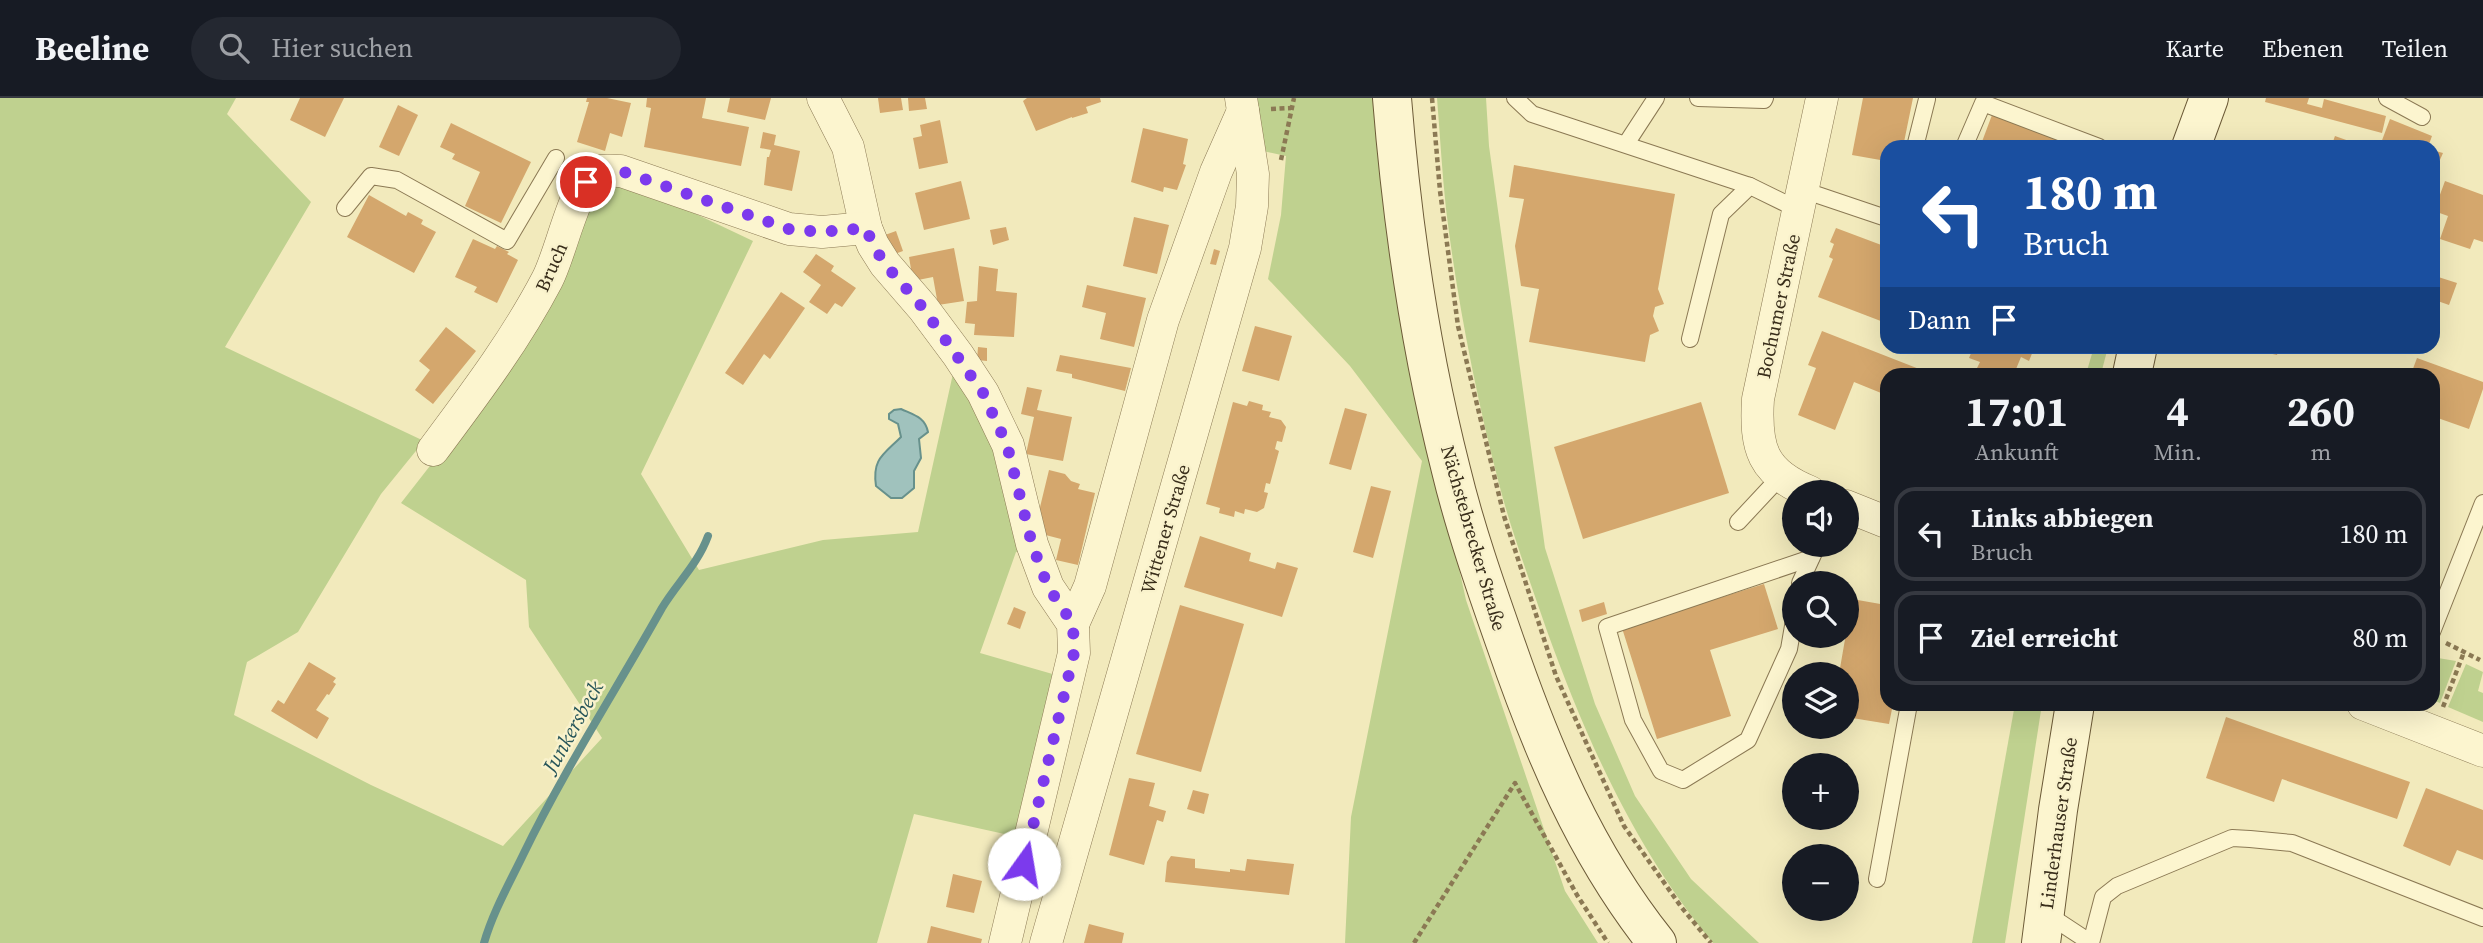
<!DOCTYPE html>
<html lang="de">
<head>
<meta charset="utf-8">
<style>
  :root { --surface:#171b24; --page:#242831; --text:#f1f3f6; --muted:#9ea1a6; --line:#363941 }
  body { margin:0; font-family:"Source Serif 4",serif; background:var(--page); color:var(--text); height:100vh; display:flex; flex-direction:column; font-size:26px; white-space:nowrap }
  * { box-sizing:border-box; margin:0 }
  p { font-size:23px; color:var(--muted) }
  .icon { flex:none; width:38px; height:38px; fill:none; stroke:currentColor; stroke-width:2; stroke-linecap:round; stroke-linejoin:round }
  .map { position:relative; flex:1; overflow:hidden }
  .drawer { position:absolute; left:1880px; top:270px; width:560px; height:343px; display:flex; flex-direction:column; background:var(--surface); border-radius:21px; box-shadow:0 7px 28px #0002 }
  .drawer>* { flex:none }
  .banner { position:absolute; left:1880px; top:42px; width:560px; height:214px; border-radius:21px; box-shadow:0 7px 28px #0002; background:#1a4fa0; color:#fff; overflow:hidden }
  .tools { position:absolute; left:1782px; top:382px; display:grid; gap:14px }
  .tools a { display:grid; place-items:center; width:77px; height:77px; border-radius:50%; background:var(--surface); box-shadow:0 7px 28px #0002; font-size:35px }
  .pin { position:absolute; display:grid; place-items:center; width:60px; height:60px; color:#fff; margin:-30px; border:4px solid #fff; border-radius:50%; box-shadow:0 2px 7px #0007 }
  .me { position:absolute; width:77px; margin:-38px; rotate:13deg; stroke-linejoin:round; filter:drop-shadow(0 0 5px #0008) }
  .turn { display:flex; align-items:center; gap:24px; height:147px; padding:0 28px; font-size:32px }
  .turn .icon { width:91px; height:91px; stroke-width:2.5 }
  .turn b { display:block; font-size:49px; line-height:60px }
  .then { display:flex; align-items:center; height:66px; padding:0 28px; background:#0003; gap:14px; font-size:26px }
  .eta { display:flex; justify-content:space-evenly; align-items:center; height:119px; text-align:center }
  .eta b { font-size:42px; font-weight:700; line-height:49px }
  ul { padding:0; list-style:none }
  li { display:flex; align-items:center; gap:21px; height:94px; margin:0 14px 10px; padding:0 14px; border:4px solid var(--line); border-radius:21px }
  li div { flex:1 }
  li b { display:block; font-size:26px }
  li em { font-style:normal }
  header { display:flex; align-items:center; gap:42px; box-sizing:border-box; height:98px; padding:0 35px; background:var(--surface); border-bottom:2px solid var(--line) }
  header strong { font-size:33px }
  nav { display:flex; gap:38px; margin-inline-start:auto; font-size:24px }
  .search { width:490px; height:63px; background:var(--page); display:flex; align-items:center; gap:18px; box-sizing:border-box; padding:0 24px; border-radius:38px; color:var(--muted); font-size:26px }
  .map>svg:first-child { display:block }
</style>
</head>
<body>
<header>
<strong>Beeline</strong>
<div class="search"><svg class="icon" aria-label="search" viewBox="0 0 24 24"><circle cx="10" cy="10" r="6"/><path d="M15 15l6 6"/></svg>Hier suchen</div>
<nav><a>Karte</a><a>Ebenen</a><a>Teilen</a></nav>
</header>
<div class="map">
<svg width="2483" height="845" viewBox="0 0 2483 845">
  <rect width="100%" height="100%" fill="#f2eabc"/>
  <g fill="#bfd18f">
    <path d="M 0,0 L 236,0 L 227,16 L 311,104 L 225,249 L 424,343 L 381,396 L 298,534 L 247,564 L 234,617 L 371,687 L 503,748 L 602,640 L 529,529 L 526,482 L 401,405 L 440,355 L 595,87 L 639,89 L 753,143 L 641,376 L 699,472 L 823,442 L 918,434 L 954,271 L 979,307 L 1025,453 L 1016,454 L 980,555 L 1056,577 L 1018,739 L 914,716 L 877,845 L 0,845 Z"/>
    <path d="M 1253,0 L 1377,0 L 1405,226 L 1466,502 L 1565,793 L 1598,845 L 1345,845 L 1351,719 L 1422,363 L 1350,268 L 1268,181 L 1281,117 L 1286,58 L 1263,53 Z"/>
    <path d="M 1437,0 L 1486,0 L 1489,48 L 1545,450 L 1595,606 L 1635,698 L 1691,781 L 1759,845 L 1713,845 C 1637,754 1587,644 1547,533 C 1530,483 1511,433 1498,382 C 1475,293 1457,201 1446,111 C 1442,74 1440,37 1437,0 Z"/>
    <path d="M 2094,249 L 2108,249 L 2101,276 L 2086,276 Z"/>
    <path d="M 2432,559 L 2456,563 L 2440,605 L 2433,602 Z"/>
    <path d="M 2466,566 L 2483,574 L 2478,593 L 2483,595 L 2483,624 L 2448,609 Z"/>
    <path d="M 2015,606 L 2042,606 L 2005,845 L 1972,845 Z"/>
  </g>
  <path fill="#a0c2bd" stroke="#67918c" stroke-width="2" d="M 901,311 C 914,317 925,319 928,334 L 919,341 L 921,360 L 914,373 L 914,390 L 902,400 L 891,400 L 876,388 C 872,361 883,357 901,339 L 898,326 L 889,321 L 889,316 L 894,312 Z"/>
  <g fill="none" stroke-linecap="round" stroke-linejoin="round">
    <path stroke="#67918c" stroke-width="8" d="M 484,845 C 493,814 509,786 523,757 C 564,672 616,592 662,510 C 677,485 698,466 708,438"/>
  </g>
  <g fill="#d4a76d">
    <path d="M 300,0 L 344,0 L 325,39 L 290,22 Z"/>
    <path d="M 587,0 L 607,0 L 631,5 L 622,39 L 610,35 L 605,53 L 577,44 L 589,4 L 586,4 Z"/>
    <path d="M 647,0 L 706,0 L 702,20 L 749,29 L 741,68 L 644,49 L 651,10 L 646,9 Z"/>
    <path d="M 730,0 L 771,0 L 765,22 L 727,14 Z"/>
    <path d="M 878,0 L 901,0 L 903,12 L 880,15 Z"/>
    <path d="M 908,0 L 925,0 L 927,11 L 909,13 Z"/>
    <path d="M 1027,0 L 1100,0 L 1101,4 L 1086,9 L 1088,15 L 1072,20 L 1072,19 L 1036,33 L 1023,3 Z"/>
    <path d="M 1863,0 L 1913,0 L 1903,49 L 1886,49 L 1886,63 L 1852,57 Z"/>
    <path d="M 2266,0 L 2309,0 L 2307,6 L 2322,10 L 2324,1 L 2386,18 L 2382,35 L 2265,4 Z"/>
    <path d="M 398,7 L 418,17 L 399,58 L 379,49 Z"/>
    <path d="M 1992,17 L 2081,49 L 1980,49 Z"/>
    <path d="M 2390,21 L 2432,38 L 2428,49 L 2392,49 L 2381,45 Z"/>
    <path d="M 940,22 L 948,65 L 919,71 L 913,40 L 922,38 L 920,27 Z"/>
    <path d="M 451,25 L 531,64 L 501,125 L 465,108 L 480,74 L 452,61 L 455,56 L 440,49 Z"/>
    <path d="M 1143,30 L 1188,41 L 1183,66 L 1186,67 L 1177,92 L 1164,89 L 1163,94 L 1131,84 Z"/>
    <path d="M 763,34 L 776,37 L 774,47 L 800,53 L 792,93 L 764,87 L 767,59 L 769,59 L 771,52 L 760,50 Z"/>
    <path d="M 2335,38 L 2366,49 L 2331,49 Z"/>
    <path d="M 2432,52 L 2443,55 L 2439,64 L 2432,62 Z"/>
    <path d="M 1514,67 L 1675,96 L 1658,191 L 1664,206 L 1655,209 L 1653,218 L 1659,233 L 1650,237 L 1645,264 L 1529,244 L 1539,191 L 1521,188 L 1515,148 L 1524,101 L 1509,99 Z"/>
    <path d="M 961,83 L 970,121 L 924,132 L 915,95 Z"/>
    <path d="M 2445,83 L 2483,97 L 2483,144 L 2474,141 L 2470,151 L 2440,141 L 2448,118 L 2434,113 Z"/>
    <path d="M 369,97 L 406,118 L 408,114 L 423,122 L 421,126 L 436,134 L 414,175 L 347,139 Z"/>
    <path d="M 1134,119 L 1169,127 L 1157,176 L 1123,168 Z"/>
    <path d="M 1006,129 L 1009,142 L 993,147 L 990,132 Z"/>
    <path d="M 1836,130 L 1884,148 L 1881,154 L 1886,156 L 1886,225 L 1818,199 L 1833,161 L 1829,159 L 1834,146 L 1830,144 Z"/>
    <path d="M 896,133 L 903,153 L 892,157 L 885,137 Z"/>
    <path d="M 473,141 L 495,151 L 497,148 L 509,154 L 507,156 L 518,162 L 497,205 L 474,194 L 477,189 L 455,179 Z"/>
    <path d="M 954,150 L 964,203 L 938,207 L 933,179 L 913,183 L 909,159 Z"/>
    <path d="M 1214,151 L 1220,153 L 1216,167 L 1210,166 Z"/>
    <path d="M 816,156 L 834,168 L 831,173 L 856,190 L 842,209 L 835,205 L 827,216 L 809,204 L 821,187 L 803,174 Z"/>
    <path d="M 979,168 L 998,171 L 996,193 L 1017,195 L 1014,239 L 974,237 L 975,226 L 965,225 L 967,204 L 977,203 Z"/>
    <path d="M 2432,177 L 2457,185 L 2449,207 L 2432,201 Z"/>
    <path d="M 1087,187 L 1146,200 L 1134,249 L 1100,241 L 1106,215 L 1082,209 Z"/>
    <path d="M 781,194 L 805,210 L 770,261 L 764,256 L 743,287 L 725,275 Z"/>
    <path d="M 1255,228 L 1292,238 L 1279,283 L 1242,273 Z"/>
    <path d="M 446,229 L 476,253 L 433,306 L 415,292 L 430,272 L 419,263 Z"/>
    <path d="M 1822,233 L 1932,276 L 1886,276 L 1886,297 L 1854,284 L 1835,332 L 1798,317 L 1816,270 L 1808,267 Z"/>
    <path d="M 1974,248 L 2035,248 L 2029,263 L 2021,259 L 2014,276 L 1974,276 L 1980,264 L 1969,260 Z"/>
    <path d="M 2237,248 L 2279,248 L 2277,257 Z"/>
    <path d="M 978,249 L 987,250 L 987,263 L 977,262 Z"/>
    <path d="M 1060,257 L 1131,270 L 1125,293 L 1072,280 L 1072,276 L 1056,273 Z"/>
    <path d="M 2417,260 L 2483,284 L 2483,291 L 2469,331 L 2432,318 L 2432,276 L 2411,276 Z"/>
    <path d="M 1027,289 L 1042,292 L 1037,312 L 1072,319 L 1063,363 L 1026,356 L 1034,319 L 1021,316 Z"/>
    <path d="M 1249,303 L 1263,307 L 1262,312 L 1271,314 L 1269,319 L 1281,322 L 1286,329 L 1282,344 L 1277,343 L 1275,351 L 1279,353 L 1270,386 L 1266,385 L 1264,394 L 1268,395 L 1264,410 L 1257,414 L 1245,411 L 1244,416 L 1235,413 L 1234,419 L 1219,415 L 1220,410 L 1206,406 L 1233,304 L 1247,308 Z"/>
    <path d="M 1701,304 L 1729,395 L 1583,441 L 1554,349 Z"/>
    <path d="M 1345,310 L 1367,316 L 1351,372 L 1329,366 Z"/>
    <path d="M 1049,372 L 1065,376 L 1071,383 L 1080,386 L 1078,391 L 1095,395 L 1078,467 L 1056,462 L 1061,441 L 1034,434 Z"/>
    <path d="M 1371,388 L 1391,393 L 1373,460 L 1353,454 Z"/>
    <path d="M 1200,438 L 1251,455 L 1249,463 L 1275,471 L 1277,464 L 1298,470 L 1282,519 L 1184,489 Z"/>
    <path d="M 1764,486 L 1778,531 L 1710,552 L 1731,618 L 1657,641 L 1622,530 Z"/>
    <path d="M 1852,501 L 1886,507 L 1886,606 L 1893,606 L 1889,626 L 1846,619 L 1846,576 L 1839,576 Z"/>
    <path d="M 1604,504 L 1607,516 L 1582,524 L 1579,512 Z"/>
    <path d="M 1180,507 L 1244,526 L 1201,674 L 1136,656 Z"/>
    <path d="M 1014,509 L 1026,514 L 1020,531 L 1007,526 Z"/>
    <path d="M 309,564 L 336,580 L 333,584 L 336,586 L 329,597 L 327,596 L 316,612 L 329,620 L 317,641 L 271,613 L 278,602 L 284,606 Z"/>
    <path d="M 2226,619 L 2410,684 L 2397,721 L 2282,681 L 2274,704 L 2206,680 Z"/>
    <path d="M 1129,680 L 1155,685 L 1149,708 L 1166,713 L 1163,724 L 1157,722 L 1144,767 L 1109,757 Z"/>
    <path d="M 2426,690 L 2483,712 L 2483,762 L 2457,752 L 2450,768 L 2403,748 Z"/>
    <path d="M 1193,692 L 1209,696 L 1204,716 L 1187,711 Z"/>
    <path d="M 1171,758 L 1195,761 L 1195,770 L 1230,774 L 1230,771 L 1245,773 L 1247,761 L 1294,766 L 1289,797 L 1165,784 L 1167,764 Z"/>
    <path d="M 953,776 L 982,783 L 974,815 L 946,809 Z"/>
    <path d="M 1089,826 L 1124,835 L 1122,845 L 1084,845 Z"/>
    <path d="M 931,828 L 982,841 L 981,845 L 927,845 Z"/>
  </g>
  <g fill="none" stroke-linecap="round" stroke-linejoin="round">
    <g stroke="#8b7954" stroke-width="18">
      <g id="lane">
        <path d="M 1515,0 L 1532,16 L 1750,88"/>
        <path d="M 1698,0 L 1764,2 L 1765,0"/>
        <path d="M 2387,0 L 2422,19"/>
        <path d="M 1626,46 L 1656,0"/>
        <path d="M 1915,49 L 1927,1"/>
        <path d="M 1964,49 L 1983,5 L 2099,49"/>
        <path d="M 1803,92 L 1886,120"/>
        <path d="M 345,110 L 371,78 L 397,82 L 507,143 L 556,60"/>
        <path d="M 1690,241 L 1721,116 L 1750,88 L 1799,112"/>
        <path d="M 1738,424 L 1781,378"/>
        <path d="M 1800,485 L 1818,446"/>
        <path d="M 1794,522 L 1789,551 L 1748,642 L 1683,682 L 1661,673 L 1633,622 L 1607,529 L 1811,460"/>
        <path d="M 2432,534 L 2483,405"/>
        <path d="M 1877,781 L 1909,606"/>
        <path d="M 2047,816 L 2091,845"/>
        <path d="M 2091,845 L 2103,799 L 2117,788 L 2232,740 L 2250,741 L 2292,745 L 2483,820"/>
      </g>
    </g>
    <g stroke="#8b7954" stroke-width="33">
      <g id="street">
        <path d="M 823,0 L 848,49 L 866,130 L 873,147 L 885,166 L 923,210 L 958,257 L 983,295 L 1008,347 L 1032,446 L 1048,489 L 1073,526 L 1074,555 L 1005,845"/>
        <path d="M 433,352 C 474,297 515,243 547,182 C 560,158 573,94 591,78 C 599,70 611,73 621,73 L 789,131 L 822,134 L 866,130"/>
        <path d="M 1810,394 C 1762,375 1755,350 1758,301 L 1822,0"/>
        <path d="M 1846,408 L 1886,424"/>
        <path d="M 1073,526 L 1090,488 L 1163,222 L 1216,74 L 1243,13"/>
        <path d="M 2363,606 L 2483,653"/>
        <path d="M 1046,845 L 1245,150 L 1252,108 L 1253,76 L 1241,0"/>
      </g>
    </g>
    <g stroke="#6c5a37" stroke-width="40">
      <g id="secondary">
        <path d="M 1392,0 C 1402,125 1420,250 1451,372 C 1465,430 1485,487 1505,544 C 1542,651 1585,755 1657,845"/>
        <path d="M 2191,49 L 2209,0"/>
        <path d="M 2132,276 L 2138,248"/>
        <path d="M 2041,845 L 2058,712 L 2075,606"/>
      </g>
    </g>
    <g stroke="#8b7954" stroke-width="4.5" stroke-dasharray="5 3.5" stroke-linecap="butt">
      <path d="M 1432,0 L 1440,93 L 1458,228 L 1504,418 L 1556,578 L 1624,728 L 1682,810 L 1711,845"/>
      <path d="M 1271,11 L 1291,10"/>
      <path d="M 1281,62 L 1294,0"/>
      <path d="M 2446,545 L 2480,562"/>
      <path d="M 2443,609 L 2464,554"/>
      <path d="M 1414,845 L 1515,685 L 1577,797 L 1608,845"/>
    </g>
    <use href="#lane" stroke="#fcf5cf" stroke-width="16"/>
    <use href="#street" stroke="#fcf5cf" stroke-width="32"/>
    <use href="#secondary" stroke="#fcf5cf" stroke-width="38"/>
  </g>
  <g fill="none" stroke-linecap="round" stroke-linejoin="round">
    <path stroke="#7c3aed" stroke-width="12" stroke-dasharray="0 21.6" d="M 586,84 C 596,71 606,73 621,73 L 789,131 L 822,134 L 866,130 L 873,147 L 885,166 L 923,210 L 983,295 L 1007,347 L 1032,446 L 1048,489 L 1073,526 L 1074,555 L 1024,766"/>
  </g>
  <g text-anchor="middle" stroke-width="5" stroke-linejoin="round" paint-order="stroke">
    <g font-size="19" fill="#382d1a" stroke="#f9f2cc">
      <text transform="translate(551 169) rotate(-66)" y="7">Bruch</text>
      <text transform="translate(1778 208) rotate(-78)" y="7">Bochumer Straße</text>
      <text transform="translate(1165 431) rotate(-74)" y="7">Wittener Straße</text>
      <text transform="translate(1474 440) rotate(74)" y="7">Nächstebrecker Straße</text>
      <text transform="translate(2058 725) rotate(-82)" y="7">Linderhauser Straße</text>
    </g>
    <g font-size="21" font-style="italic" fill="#28565a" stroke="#f9f2cc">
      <text transform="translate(573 629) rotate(-61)" y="7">Junkersbeck</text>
    </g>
  </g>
</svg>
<div class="tools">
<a><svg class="icon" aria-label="sound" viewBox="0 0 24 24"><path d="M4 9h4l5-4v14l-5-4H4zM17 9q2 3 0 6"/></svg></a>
<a><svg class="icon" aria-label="search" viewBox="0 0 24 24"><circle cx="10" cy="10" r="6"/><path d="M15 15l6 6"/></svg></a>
<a><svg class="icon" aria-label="layers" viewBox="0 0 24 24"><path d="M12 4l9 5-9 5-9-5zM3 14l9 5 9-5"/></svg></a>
<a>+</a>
<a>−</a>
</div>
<div class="pin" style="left:586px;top:84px;background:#d93025"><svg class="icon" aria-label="arrive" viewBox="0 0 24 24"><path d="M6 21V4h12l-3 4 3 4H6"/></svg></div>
<svg class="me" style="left:1024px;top:766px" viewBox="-20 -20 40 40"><circle r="19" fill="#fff"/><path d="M0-13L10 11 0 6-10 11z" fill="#7c3aed"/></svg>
<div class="banner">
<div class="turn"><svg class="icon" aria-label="left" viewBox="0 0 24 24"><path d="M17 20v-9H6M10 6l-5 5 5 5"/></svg><div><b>180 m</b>Bruch</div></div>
<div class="then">Dann<svg class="icon" aria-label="arrive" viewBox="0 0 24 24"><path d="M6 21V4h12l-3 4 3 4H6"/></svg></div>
</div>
<section class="drawer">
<div class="eta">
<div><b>17:01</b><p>Ankunft</p></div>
<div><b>4</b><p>Min.</p></div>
<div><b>260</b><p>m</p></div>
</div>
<ul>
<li><svg class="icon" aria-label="left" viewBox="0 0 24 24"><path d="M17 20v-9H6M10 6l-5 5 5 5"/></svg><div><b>Links abbiegen</b><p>Bruch</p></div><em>180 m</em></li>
<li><svg class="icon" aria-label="arrive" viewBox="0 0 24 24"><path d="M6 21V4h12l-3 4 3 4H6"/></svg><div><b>Ziel erreicht</b></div><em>80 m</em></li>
</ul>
</section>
</div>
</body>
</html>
